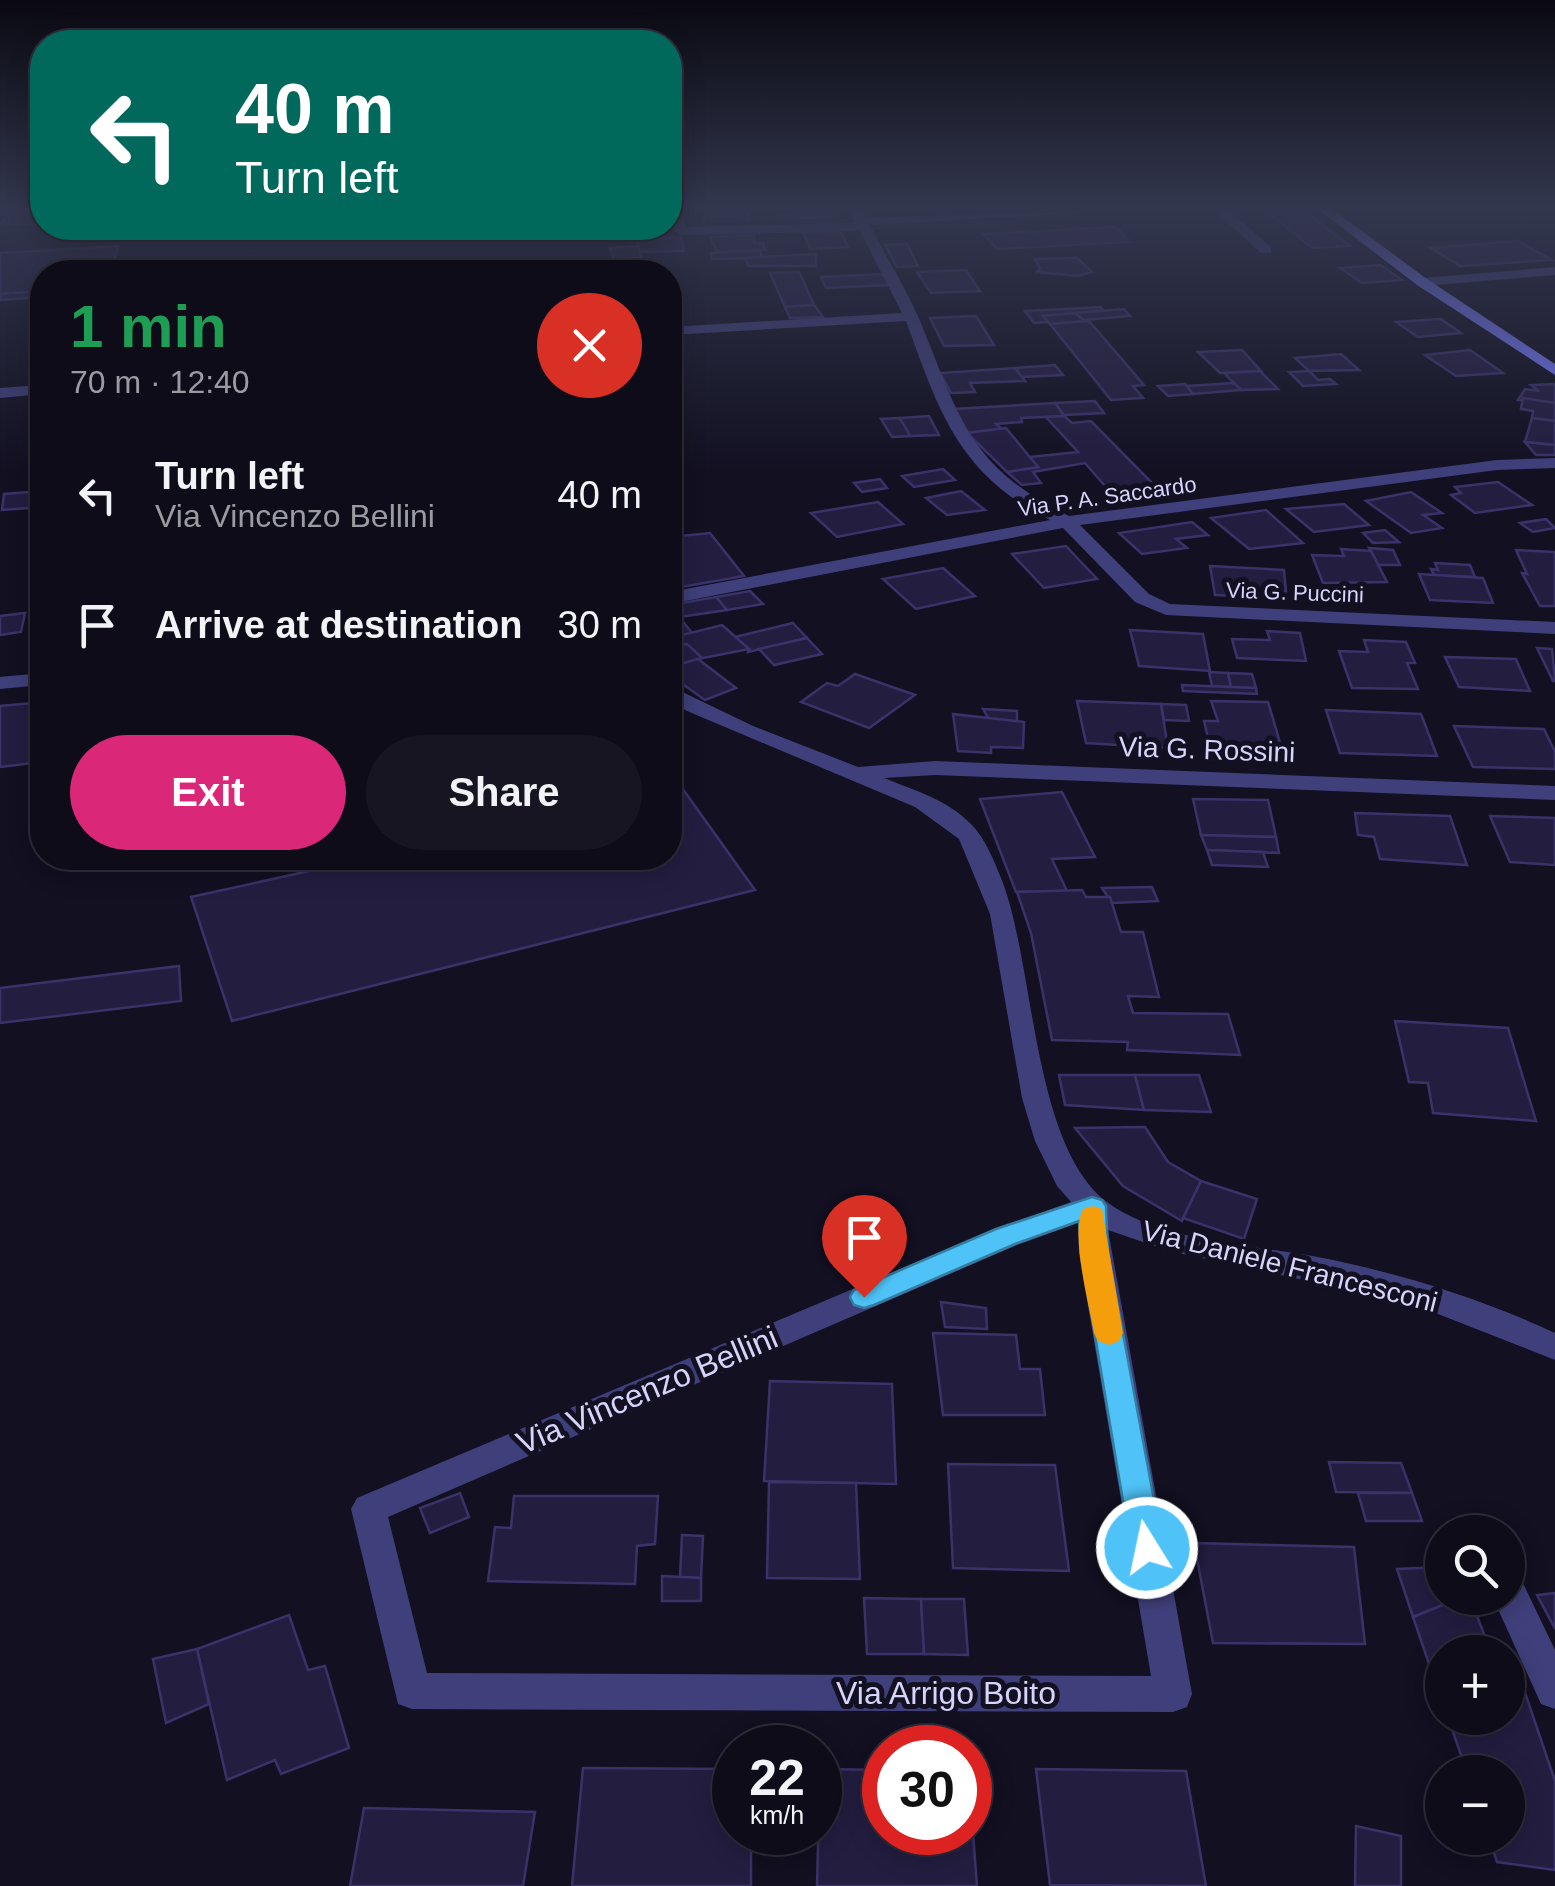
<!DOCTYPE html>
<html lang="en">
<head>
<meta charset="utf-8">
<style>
  :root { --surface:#0e0c19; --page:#171522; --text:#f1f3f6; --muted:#9b9ba2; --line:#2e2c38; --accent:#db2777 }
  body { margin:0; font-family:Helvetica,sans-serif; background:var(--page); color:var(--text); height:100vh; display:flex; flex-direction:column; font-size:38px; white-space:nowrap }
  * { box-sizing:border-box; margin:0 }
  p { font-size:32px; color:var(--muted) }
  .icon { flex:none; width:55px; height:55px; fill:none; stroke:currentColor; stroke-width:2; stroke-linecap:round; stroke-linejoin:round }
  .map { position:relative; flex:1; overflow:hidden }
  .panel { position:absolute; left:30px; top:260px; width:652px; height:610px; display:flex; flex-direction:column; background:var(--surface); border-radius:40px; box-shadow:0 5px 25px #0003,0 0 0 2px var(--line) }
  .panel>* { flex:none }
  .top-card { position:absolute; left:30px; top:30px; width:652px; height:210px; border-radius:40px; box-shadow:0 5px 25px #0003,0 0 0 2px var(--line); background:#00695c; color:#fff; overflow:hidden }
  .controls { position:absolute; left:1425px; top:1515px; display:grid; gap:20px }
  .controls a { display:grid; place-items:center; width:100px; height:100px; border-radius:50%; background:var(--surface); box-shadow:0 5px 25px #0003,0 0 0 2px var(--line); font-size:50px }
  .speed { position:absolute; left:712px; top:1725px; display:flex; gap:20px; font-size:50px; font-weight:700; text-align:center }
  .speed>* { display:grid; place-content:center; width:130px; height:130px; border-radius:50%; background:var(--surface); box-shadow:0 5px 25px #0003,0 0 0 2px var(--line); line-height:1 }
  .speed small { font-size:25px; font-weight:400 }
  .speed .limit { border:15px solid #d22; background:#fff; color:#111 }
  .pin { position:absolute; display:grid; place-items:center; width:85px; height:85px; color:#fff; margin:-102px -42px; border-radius:50% 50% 50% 0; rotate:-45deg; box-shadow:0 0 10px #0007 }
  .pin .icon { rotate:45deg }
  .me { position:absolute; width:110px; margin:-55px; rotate:350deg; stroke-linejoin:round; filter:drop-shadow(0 0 8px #0008) }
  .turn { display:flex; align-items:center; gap:35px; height:210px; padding:0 40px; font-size:45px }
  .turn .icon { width:130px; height:130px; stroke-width:2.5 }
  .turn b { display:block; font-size:70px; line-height:85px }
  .round { display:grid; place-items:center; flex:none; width:105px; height:105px; border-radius:52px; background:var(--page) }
  .headline { display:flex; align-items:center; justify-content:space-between; height:170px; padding:0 40px }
  h1 { font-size:60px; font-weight:800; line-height:75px; color:#1e9e55 }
  .cta { display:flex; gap:20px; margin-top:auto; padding:20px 40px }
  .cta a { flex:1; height:115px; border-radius:60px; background:var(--accent); color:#fff; font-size:40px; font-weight:800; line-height:115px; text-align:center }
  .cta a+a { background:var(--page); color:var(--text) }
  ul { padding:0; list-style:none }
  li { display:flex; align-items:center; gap:30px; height:130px; padding:0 40px }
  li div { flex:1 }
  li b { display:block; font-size:38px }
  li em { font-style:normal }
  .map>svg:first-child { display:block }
</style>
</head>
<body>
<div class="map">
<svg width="1555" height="1886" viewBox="0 0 1555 1886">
  <rect width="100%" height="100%" fill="#121021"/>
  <g fill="#231d40" stroke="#3a3269" stroke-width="2.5">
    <path d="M 13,209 L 42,209 L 42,224 L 0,225 Z"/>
    <path d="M 746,209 L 750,220 L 712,221 L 707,210 Z"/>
    <path d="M 775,209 L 830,209 L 832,217 L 794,218 L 793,215 L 777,215 Z"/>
    <path d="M 1264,209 L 1302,209 L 1350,246 L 1312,248 Z"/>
    <path d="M 1116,227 L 1130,242 L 997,249 L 983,234 Z"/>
    <path d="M 840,231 L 848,247 L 810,249 L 803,232 Z"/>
    <path d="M 754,235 L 754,243 L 763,243 L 765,250 L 717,252 L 710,237 Z"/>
    <path d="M 681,237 L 684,251 L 639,252 L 637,239 Z"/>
    <path d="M 1518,241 L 1552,260 L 1460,266 L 1431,248 Z"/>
    <path d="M 907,244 L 918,266 L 897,267 L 885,245 Z"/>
    <path d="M 118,246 L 111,272 L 42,272 L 42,291 L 0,294 L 0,253 Z"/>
    <path d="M 638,246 L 642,258 L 614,259 L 610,248 Z"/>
    <path d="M 760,251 L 762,258 L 712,259 L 711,253 Z"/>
    <path d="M 816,254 L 816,266 L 748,266 L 745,258 Z"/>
    <path d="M 1077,258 L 1092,272 L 1078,276 L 1037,272 L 1040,269 L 1035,259 Z"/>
    <path d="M 500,262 L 500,265 L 481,266 L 481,272 L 453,272 L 453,263 Z"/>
    <path d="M 1381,265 L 1402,280 L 1362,283 L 1340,268 Z"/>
    <path d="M 966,270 L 980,291 L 931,293 L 917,272 Z"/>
    <path d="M 799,272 L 814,305 L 785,307 L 770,273 Z"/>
    <path d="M 884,274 L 889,285 L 826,288 L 821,277 Z"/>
    <path d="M 42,291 L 42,297 L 0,300 L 0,294 Z"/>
    <path d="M 814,305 L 823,317 L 790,318 L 785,307 Z"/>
    <path d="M 1100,307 L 1104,311 L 1043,316 L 1049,322 L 1034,323 L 1025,311 Z"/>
    <path d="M 1124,309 L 1130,316 L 1083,320 L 1075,313 Z"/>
    <path d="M 1075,313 L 1085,321 L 1050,324 L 1043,316 Z"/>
    <path d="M 976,316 L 994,345 L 944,346 L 930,318 Z"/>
    <path d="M 1441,319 L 1461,333 L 1418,337 L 1396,322 Z"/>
    <path d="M 1089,321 L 1144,385 L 1133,386 L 1143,398 L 1111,400 L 1050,324 Z"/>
    <path d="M 1242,350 L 1261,371 L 1220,373 L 1198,352 Z"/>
    <path d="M 1470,350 L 1503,373 L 1456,376 L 1425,355 Z"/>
    <path d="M 1341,354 L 1359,370 L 1309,371 L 1295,358 Z"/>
    <path d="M 1055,365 L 1063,375 L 1022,377 L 1015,368 Z"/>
    <path d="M 1015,368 L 1025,381 L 970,383 L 975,392 L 951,393 L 940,373 Z"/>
    <path d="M 1260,371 L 1278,389 L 1241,390 L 1224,373 Z"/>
    <path d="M 1309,371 L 1318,380 L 1330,379 L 1336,384 L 1303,386 L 1289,372 Z"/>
    <path d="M 1234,383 L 1241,390 L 1193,394 L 1185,386 Z"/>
    <path d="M 1185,384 L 1193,394 L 1168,396 L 1158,386 Z"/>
    <path d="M 1555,384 L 1555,403 L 1518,400 L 1525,389 L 1539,391 L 1531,385 Z"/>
    <path d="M 1523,398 L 1555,403 L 1555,421 L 1532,418 L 1533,411 L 1521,409 Z"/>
    <path d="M 1095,401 L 1104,413 L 1064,415 L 1055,403 Z"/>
    <path d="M 1055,403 L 1064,416 L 1021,418 L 1022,422 L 996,424 L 1002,429 L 967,433 L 955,409 Z"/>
    <path d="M 929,416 L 939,435 L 910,436 L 899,418 Z"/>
    <path d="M 1064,416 L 1072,423 L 1091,421 L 1164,495 L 1118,501 L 1085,463 L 1033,472 L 1041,483 L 1022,485 L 1007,472 L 1038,467 L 1030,457 L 1078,452 L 1046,417 Z"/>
    <path d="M 899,418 L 904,425 L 910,436 L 892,437 L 881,419 Z"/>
    <path d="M 1532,418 L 1555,421 L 1555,445 L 1525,442 Z"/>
    <path d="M 1006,428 L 1038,467 L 1007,472 L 967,433 Z"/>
    <path d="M 1525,442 L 1555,445 L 1555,455 L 1536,455 Z"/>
    <path d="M 943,469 L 955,480 L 914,487 L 902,476 Z"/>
    <path d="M 880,479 L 887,488 L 862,492 L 854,483 Z"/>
    <path d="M 1498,482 L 1532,505 L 1475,513 L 1451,495 L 1461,493 L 1455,487 Z"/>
    <path d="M 42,491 L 42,507 L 2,510 L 4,494 Z"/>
    <path d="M 961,491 L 985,510 L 947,515 L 926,498 Z"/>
    <path d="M 1411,492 L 1442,513 L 1423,515 L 1442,528 L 1411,533 L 1366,501 Z"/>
    <path d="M 878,502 L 903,524 L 837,537 L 811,513 Z"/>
    <path d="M 1344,504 L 1369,525 L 1314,532 L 1286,509 Z"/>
    <path d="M 1266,510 L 1303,543 L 1249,549 L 1211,518 Z"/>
    <path d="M 1546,519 L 1555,528 L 1533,532 L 1520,523 Z"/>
    <path d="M 1192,522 L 1208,535 L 1176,539 L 1187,548 L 1142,554 L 1119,533 Z"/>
    <path d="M 1385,530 L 1399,542 L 1373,543 L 1363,533 Z"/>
    <path d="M 710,533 L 744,576 L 670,589 L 670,550 L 675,549 L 670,537 Z"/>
    <path d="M 1066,546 L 1097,579 L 1044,588 L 1012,554 Z"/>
    <path d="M 1369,548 L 1393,550 L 1400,565 L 1378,565 Z"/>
    <path d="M 1341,549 L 1371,551 L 1387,582 L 1323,583 L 1312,555 L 1344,556 Z"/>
    <path d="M 1516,550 L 1555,552 L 1555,606 L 1540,606 L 1522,573 L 1527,574 Z"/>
    <path d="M 1435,563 L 1470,565 L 1475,577 L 1434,575 L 1431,569 L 1438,570 Z"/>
    <path d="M 1210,566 L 1284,570 L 1286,592 L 1264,590 L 1264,597 L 1215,595 Z"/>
    <path d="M 943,568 L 975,596 L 916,609 L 883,579 Z"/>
    <path d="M 1419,574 L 1483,578 L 1493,603 L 1430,600 Z"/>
    <path d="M 750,591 L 763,604 L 727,610 L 716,597 Z"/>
    <path d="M 716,597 L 727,610 L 680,617 L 670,605 Z"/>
    <path d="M 670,605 L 692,633 L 670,638 Z"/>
    <path d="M 25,613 L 21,632 L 0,635 L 0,616 Z"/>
    <path d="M 793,623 L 807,638 L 748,652 L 749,649 L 735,637 Z"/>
    <path d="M 722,625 L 749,649 L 698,659 L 702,658 L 687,644 L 680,645 L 670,638 Z"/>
    <path d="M 1130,630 L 1203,634 L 1210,671 L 1139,666 Z"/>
    <path d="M 1267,631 L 1300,633 L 1306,661 L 1237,658 L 1232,639 L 1270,640 Z"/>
    <path d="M 670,638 L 680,645 L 687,644 L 702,658 L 670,667 Z"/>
    <path d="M 807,638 L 822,654 L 774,665 L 759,649 Z"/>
    <path d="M 1364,640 L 1406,642 L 1415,663 L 1407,663 L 1418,689 L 1352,688 L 1339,651 L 1368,652 Z"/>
    <path d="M 1537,648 L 1552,649 L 1555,681 L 1553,681 Z"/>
    <path d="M 1445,657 L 1516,659 L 1530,691 L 1459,687 Z"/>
    <path d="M 698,659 L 736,688 L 705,700 L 670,675 L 670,667 Z"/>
    <path d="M 1209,672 L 1228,673 L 1231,687 L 1212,686 Z"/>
    <path d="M 1228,673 L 1252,674 L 1256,688 L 1231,687 Z"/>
    <path d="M 855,674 L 915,695 L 869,728 L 801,702 L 827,683 L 838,686 Z"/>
    <path d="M 1182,685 L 1256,688 L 1257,694 L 1183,691 Z"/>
    <path d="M 1077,701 L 1161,704 L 1168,748 L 1086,743 Z"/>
    <path d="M 1211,701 L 1268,702 L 1286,763 L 1213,759 L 1204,721 L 1218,721 Z"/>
    <path d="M 42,702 L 42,762 L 0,767 L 0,706 Z"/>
    <path d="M 1161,704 L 1186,705 L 1189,721 L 1164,720 Z"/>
    <path d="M 983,709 L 1017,711 L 1017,722 L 990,721 Z"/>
    <path d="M 1326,710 L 1421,714 L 1437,756 L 1340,753 Z"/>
    <path d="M 953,714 L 1024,722 L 1023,748 L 991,747 L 991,753 L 958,751 Z"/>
    <path d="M 1454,726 L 1544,729 L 1555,752 L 1555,769 L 1473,767 Z"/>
    <path d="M 670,771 L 755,890 L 232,1021 L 191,897 L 368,858 L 670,858 Z"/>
    <path d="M 1062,792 L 1095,857 L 1052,859 L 1067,891 L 1016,892 L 980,799 Z"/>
    <path d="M 1193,799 L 1268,800 L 1276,837 L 1201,835 Z"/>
    <path d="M 1355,813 L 1450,816 L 1467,865 L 1380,859 L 1374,837 L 1358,835 Z"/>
    <path d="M 1490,816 L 1555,818 L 1555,865 L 1510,862 Z"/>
    <path d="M 1201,835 L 1276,837 L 1279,853 L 1207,850 Z"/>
    <path d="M 1207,850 L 1263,852 L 1268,867 L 1212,865 Z"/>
    <path d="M 1152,887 L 1158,901 L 1112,903 L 1102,888 Z"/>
    <path d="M 1082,890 L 1086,897 L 1110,897 L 1121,932 L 1143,932 L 1159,997 L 1128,996 L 1133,1013 L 1228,1014 L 1240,1055 L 1127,1050 L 1128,1042 L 1052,1040 L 1031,933 L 1017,892 Z"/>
    <path d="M 179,966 L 181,1001 L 0,1023 L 0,988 Z"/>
    <path d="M 1395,1021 L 1508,1028 L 1536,1121 L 1433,1113 L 1428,1083 L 1409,1082 Z"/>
    <path d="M 1059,1075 L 1135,1075 L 1144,1110 L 1065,1105 Z"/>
    <path d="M 1135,1075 L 1199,1075 L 1211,1112 L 1144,1110 Z"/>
    <path d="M 1145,1127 L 1168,1162 L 1201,1181 L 1182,1221 L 1123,1186 L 1075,1128 Z"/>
    <path d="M 1201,1181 L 1257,1199 L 1244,1239 L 1183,1218 Z"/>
    <path d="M 941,1302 L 986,1308 L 987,1329 L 945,1327 Z"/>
    <path d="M 933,1333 L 1016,1335 L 1020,1369 L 1040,1369 L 1045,1415 L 943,1415 Z"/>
    <path d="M 770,1381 L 892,1384 L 896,1484 L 764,1481 Z"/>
    <path d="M 1329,1462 L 1401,1463 L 1412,1493 L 1336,1492 Z"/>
    <path d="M 948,1464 L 1055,1465 L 1069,1571 L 953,1568 Z"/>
    <path d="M 769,1482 L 856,1483 L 860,1579 L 767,1578 Z"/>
    <path d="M 460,1493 L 469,1517 L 430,1533 L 420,1508 Z"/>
    <path d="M 1358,1493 L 1412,1493 L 1422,1521 L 1366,1521 Z"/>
    <path d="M 514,1496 L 658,1496 L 655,1544 L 637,1546 L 635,1584 L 488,1581 L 495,1527 L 511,1528 Z"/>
    <path d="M 682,1535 L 703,1536 L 701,1578 L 680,1577 Z"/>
    <path d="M 1194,1543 L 1354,1547 L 1365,1644 L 1213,1643 Z"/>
    <path d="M 1442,1567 L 1442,1598 L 1460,1598 L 1413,1617 L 1397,1569 Z"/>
    <path d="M 662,1576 L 701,1578 L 701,1601 L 662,1601 Z"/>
    <path d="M 1555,1593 L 1555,1629 L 1537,1595 Z"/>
    <path d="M 864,1598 L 921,1599 L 924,1654 L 867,1654 Z"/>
    <path d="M 1460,1598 L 1470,1598 L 1491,1652 L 1442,1652 L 1442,1702 L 1413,1617 Z"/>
    <path d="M 921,1599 L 964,1599 L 968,1655 L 924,1654 Z"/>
    <path d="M 289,1615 L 308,1670 L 325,1666 L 349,1748 L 281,1774 L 275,1760 L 227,1780 L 197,1649 Z"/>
    <path d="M 197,1649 L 209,1704 L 166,1723 L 153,1659 Z"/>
    <path d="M 1508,1669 L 1518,1672 L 1555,1781 L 1555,1870 L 1497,1862 L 1489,1838 L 1508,1838 L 1508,1772 L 1467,1772 L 1448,1718 L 1508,1718 Z"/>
    <path d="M 583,1768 L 735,1769 L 735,1832 L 751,1832 L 751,1886 L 572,1886 Z"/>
    <path d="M 820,1769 L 885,1770 L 885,1832 L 970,1832 L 970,1793 L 977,1886 L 817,1886 Z"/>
    <path d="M 1036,1769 L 1186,1771 L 1206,1886 L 1050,1885 Z"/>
    <path d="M 364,1808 L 535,1812 L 523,1886 L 350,1886 Z"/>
    <path d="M 1356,1826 L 1401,1836 L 1401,1886 L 1355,1886 Z"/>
  </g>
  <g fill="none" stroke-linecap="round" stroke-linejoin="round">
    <g fill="#3f3f7b" fill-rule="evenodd">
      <path d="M 671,209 L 683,209 L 686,227 L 854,223 L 849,209 L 861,209 L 866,218 L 1149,209 L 870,225 C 886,257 906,288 920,321 C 960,418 968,466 1069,516 L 1497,460 L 1555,458 L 1555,468 L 1497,470 L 1080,525 L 1149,594 L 1170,604 L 1555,622 L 1555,634 L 1166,615 L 1135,602 L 1063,528 L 670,604 L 670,592 L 1050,520 C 958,474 939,411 906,321 L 670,335 L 670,327 L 902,313 L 860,231 L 681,235 L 675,231 Z"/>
      <path d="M 1213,209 L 1227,209 L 1271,247 L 1271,253 L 1261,253 Z"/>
      <path d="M 1555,267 L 1555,275 L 1422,286 L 1415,282 L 1422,278 Z"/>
      <path d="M 42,385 L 42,394 L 0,398 L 0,388 Z"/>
      <path d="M 42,673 L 42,685 L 0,689 L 0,677 Z"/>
      <path d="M 670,686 L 753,726 L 858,767 L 935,761 L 1555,786 L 1555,800 L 935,775 L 884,778 C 914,790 948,800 971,824 C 986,839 995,863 1003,883 C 1035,970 1033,1146 1107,1202 C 1159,1241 1254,1245 1318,1257 C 1399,1273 1480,1298 1555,1333 L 1555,1360 L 1410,1303 L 1169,1251 L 1108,1230 L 1192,1694 L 1187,1707 L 1173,1712 L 412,1709 L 398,1704 L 351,1509 L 357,1498 L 995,1229 L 1071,1202 L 1057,1186 L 1035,1141 L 1022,1098 L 990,914 L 959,839 L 915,807 L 687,711 L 670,701 ZM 1078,1223 L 1079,1253 L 1151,1676 L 427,1673 L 388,1517 L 1017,1245 Z"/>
      <path d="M 1508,1575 L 1521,1579 L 1555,1650 L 1555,1709 L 1541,1704 L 1493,1598 L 1508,1598 Z"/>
    </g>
    <path fill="#7476f1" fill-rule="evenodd" d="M 1318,209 L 1332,209 L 1427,279 L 1555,364 L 1555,375 L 1417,285 Z"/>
  </g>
  <linearGradient id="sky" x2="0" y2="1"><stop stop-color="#0a0912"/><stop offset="0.44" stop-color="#33374e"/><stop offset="1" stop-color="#33374e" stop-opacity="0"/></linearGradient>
  <rect width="1555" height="473" fill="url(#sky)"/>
  <path fill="#4fc3f7" stroke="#337fa1" stroke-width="2.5" d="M 1092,1197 L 1102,1200 L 1106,1206 L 1108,1253 L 1163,1548 L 1158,1558 L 1147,1562 L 1135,1558 L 1131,1548 L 1081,1253 L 1079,1221 L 1015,1244 L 874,1305 L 864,1308 L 854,1305 L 850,1297 L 854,1290 L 996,1229 Z"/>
  <path fill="#f59e0b" d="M 1093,1206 L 1102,1209 L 1123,1333 L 1119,1341 L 1109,1345 L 1098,1341 L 1094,1333 C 1089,1304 1070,1234 1083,1209 Z"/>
  <g text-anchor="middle" stroke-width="10" stroke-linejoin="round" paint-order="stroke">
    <g font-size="22" fill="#d6d4fb" stroke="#121021">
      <text transform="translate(1107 496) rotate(-8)" y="8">Via P. A. Saccardo</text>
      <text transform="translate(1295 592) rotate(2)" y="8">Via G. Puccini</text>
    </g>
    <g font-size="28" fill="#d6d4fb" stroke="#121021">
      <text transform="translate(1207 749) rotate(2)" y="10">Via G. Rossini</text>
      <text transform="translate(1290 1266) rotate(14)" y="10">Via Daniele Francesconi</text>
    </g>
    <g font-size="32" fill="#d6d4fb" stroke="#121021">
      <text transform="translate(647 1390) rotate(-23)" y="11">Via Vincenzo Bellini</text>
      <text x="946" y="1704">Via Arrigo Boito</text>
    </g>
  </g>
</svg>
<div class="controls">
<a><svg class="icon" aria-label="search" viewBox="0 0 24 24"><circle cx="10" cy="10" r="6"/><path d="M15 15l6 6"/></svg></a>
<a>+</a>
<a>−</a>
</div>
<div class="speed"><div>22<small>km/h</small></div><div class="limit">30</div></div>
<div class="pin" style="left:864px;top:1297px;background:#d93025"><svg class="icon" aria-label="arrive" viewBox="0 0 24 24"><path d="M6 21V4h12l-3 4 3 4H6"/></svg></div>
<svg class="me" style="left:1147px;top:1548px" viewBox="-20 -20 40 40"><circle r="17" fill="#4fc3f7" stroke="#fff" stroke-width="3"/><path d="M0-11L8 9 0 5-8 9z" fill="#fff"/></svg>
<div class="top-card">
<div class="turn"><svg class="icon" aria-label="left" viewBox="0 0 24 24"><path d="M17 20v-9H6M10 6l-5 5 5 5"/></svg><div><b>40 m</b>Turn left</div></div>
</div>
<section class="panel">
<div class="headline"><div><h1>1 min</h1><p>70 m · 12:40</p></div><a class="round" style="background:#d93025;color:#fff"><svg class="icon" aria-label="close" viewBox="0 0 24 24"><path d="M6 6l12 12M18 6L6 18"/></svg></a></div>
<ul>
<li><svg class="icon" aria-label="left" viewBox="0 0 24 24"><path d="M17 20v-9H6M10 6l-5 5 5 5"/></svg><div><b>Turn left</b><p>Via Vincenzo Bellini</p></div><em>40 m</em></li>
<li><svg class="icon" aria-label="arrive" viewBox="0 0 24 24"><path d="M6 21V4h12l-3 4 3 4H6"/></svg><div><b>Arrive at destination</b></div><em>30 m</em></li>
</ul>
<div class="cta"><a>Exit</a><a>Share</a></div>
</section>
</div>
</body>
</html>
